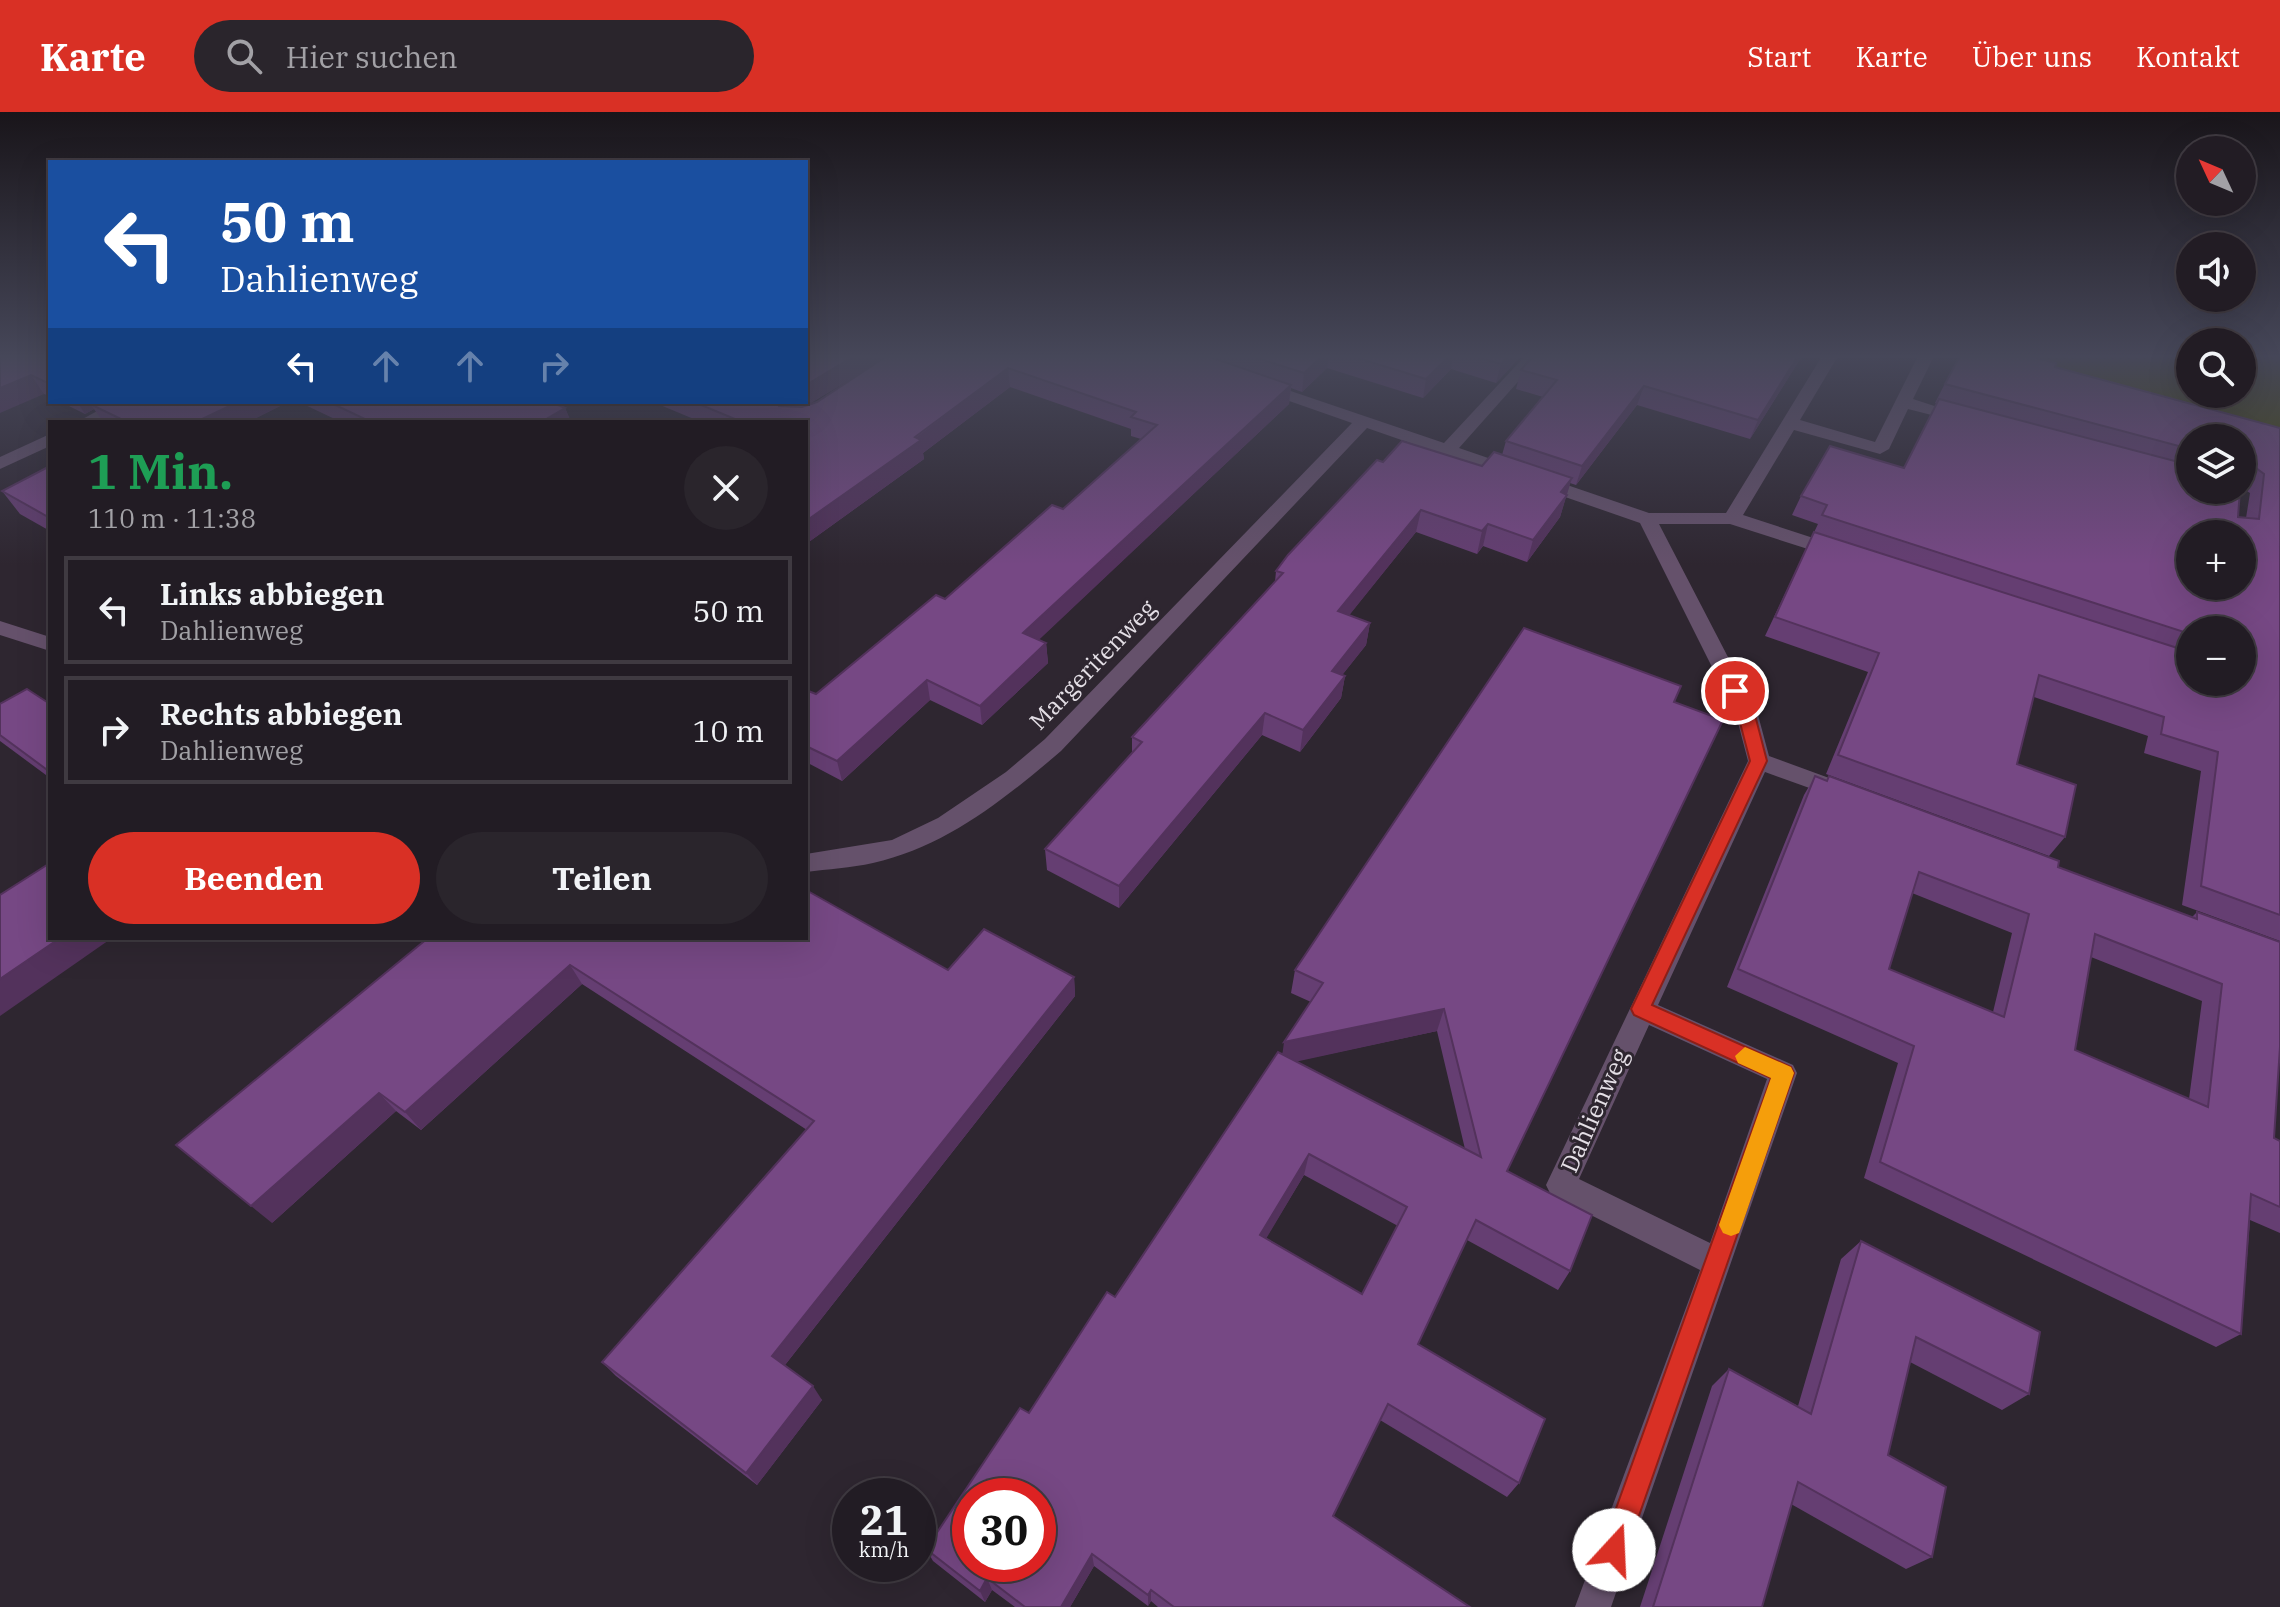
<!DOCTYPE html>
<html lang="de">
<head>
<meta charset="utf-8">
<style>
  :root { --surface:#221c24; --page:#2a252c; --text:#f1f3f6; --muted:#a2a1a6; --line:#3f3a41; --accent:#d93025 }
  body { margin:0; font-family:"IBM Plex Serif",serif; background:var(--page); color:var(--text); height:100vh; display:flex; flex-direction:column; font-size:30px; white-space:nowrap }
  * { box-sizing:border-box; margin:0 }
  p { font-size:26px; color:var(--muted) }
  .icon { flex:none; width:44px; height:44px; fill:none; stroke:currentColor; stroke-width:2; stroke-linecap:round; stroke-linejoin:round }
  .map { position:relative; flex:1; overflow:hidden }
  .side { position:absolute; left:48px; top:308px; width:760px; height:520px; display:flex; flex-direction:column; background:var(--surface); border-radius:0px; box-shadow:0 8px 32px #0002,0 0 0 2px var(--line) }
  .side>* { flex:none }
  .guide { position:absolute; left:48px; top:48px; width:760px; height:244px; border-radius:0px; box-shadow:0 8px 32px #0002,0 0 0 2px var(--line); background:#1a4fa0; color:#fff; overflow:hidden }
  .needle { width:52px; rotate:314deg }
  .tools { position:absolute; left:2176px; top:24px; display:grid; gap:16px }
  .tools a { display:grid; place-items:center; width:80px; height:80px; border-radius:50%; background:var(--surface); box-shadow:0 8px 32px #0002,0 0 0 2px var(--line); font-size:40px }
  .speed { position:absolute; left:832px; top:1366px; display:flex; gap:16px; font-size:40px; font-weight:700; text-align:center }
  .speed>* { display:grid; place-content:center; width:104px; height:104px; border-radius:50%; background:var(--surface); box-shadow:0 8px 32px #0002,0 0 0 2px var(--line); line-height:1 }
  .speed small { font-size:20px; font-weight:400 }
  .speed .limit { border:12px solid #d22; background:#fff; color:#111 }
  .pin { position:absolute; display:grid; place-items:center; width:68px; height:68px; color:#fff; margin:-34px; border:4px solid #fff; border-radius:50%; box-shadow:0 2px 8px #0007 }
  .me { position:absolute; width:88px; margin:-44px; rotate:20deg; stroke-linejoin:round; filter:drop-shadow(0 0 6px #0008) }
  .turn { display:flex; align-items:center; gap:28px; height:168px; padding:0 40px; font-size:36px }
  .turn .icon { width:104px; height:104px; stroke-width:2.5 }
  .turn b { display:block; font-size:56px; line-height:68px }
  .lanes { display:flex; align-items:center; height:76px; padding:0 40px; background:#0003; justify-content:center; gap:40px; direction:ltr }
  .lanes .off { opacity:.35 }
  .round { display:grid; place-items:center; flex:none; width:84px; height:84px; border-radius:42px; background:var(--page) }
  .overview { display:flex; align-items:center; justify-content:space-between; height:136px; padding:0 40px }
  h1 { font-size:48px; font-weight:800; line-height:60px; color:#1e9e55 }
  .button { display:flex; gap:16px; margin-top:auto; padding:16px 40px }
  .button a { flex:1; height:92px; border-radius:48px; background:var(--accent); color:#fff; font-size:32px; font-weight:800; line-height:92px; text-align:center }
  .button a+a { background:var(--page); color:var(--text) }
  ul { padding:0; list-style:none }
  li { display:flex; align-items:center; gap:24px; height:108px; margin:0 16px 12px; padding:0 24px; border:4px solid var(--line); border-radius:0px }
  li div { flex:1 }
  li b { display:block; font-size:30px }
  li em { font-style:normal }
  header { display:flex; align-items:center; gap:48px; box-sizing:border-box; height:112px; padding:0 40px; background:var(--accent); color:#fff }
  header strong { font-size:38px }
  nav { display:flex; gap:44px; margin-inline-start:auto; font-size:28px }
  .search { width:560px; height:72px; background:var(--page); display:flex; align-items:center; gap:20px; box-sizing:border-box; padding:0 28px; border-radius:44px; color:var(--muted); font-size:30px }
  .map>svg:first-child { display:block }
</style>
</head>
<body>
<header>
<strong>Karte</strong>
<div class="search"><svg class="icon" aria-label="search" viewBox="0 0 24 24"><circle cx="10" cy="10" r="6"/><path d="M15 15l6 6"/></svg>Hier suchen</div>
<nav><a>Start</a><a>Karte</a><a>Über uns</a><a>Kontakt</a></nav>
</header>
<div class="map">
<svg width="2280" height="1495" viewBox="0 0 2280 1495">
  <rect width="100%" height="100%" fill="#2e2630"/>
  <path fill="#434600" d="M 1996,244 L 2190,244 L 2190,282 L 2242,282 L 2242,244 L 2280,244 L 2280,316 Z"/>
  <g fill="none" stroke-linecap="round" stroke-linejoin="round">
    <g fill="#65516b" fill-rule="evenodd">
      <path d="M 1525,244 L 1541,244 L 1459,336 L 1649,401 L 1726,401 L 1822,244 L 1838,244 L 1800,308 L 1875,330 L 1918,244 L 1934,244 L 1913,287 L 1971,306 L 1963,311 L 1908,297 L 1889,337 L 1880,342 L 1794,318 L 1743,403 L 1847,437 L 1847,445 L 1833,445 L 1730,412 L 1659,412 L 1758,603 L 1769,644 L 1851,674 L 1854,680 L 1851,686 L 1843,688 L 1765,660 L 1658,893 L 1793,953 L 1797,961 L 1611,1495 L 1575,1495 L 1700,1158 L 1551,1083 L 1546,1073 L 1748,649 L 1736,603 L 1640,411 L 1367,316 L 1061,639 C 1006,686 946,735 873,751 C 851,756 828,757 806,760 L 806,742 L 892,728 L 938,706 L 1006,660 L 1045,627 L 1352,311 L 1255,277 L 1255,271 L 1267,271 L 1444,331 ZM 1649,913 L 1767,967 L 1710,1131 L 1579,1067 Z"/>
      <path d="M 114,290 L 135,290 L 99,310 L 77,310 Z"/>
      <path d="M 50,322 L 50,334 L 0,357 L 0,345 Z"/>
      <path d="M 0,509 L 50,525 L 50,539 L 0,523 Z"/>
    </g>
  </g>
  <g fill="#653e72" fill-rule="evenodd">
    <path d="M 0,244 L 50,244 L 50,284 L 44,282 Z"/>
    <path d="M 806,244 L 1130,245 L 1132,244 L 1521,244 L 1496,271 L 1451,257 L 1423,286 L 1327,256 L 1302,280 L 1291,276 L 1289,292 L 1038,528 L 1046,531 L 1048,551 L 982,613 L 930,588 L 842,669 L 806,650 L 806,578 L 816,582 L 945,487 L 1063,397 L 1141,327 L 1131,324 L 1131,317 L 1010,275 L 923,341 L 924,347 L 806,432 L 806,310 L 701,310 L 653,290 L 806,290 ZM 859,262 L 817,290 L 809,292 Z"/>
    <path d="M 1802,244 L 1750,327 L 1637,293 L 1576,373 L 1570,371 L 1560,405 L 1527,450 L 1483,434 L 1477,442 L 1416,420 L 1349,503 L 1370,511 L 1366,533 L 1342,563 L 1345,564 L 1341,586 L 1300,640 L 1262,623 L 1119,796 L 1047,758 L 1045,737 L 1132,641 L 1132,625 L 1275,470 L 1276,459 L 1383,350 L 1482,354 L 1502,343 L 1506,329 L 1543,285 L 1516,277 L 1521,258 Z"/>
    <path d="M 1959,244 L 2055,255 L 2280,316 L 2280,829 L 2182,793 L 2201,659 L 2144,641 L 2148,624 L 2034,585 L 2017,652 L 2065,725 L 2049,744 L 1826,662 L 1868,560 L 1765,524 L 1818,412 L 1792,403 L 1801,384 L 1904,356 L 1937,291 L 1935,291 ZM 2190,326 L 2242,326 L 2242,376 L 2250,381 L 2246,406 L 2238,405 L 2190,378 ZM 2190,518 L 2242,518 L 2190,570 Z"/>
    <path d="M 61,290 L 288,290 L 248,310 L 103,310 L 94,297 L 85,302 Z"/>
    <path d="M 299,290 L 551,290 L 565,296 L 571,310 L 341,310 Z"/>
    <path d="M 50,354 L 50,419 L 20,402 L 2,379 Z"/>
    <path d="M 1674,590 L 1507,1059 L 1570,1159 L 1558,1178 L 1467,1128 L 1418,1232 L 1519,1371 L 1507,1385 L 1380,1308 L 1333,1404 L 1470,1495 L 1158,1495 L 1151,1489 L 1148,1494 L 1094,1454 L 1070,1495 L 1015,1495 L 992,1478 L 985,1490 L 933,1449 L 926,1437 L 1115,1185 L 1282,942 L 1311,890 L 1291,881 L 1295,858 ZM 1437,919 L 1465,1037 L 1296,949 ZM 1304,1063 L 1398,1114 L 1362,1182 L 1266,1126 Z"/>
    <path d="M 0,592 L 50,592 L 50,666 L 0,629 Z"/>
    <path d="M 1815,664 L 1827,668 L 1829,664 L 2058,755 L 2192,805 L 2197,800 L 2274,1026 L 2280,1029 L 2280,1121 L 2250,1108 L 2241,1222 L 2216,1235 L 1864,1066 L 1898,951 L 1727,875 L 1804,683 ZM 1912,781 L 2012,821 L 1993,900 L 1889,857 ZM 2091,845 L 2202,889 L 2189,987 L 2075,938 Z"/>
    <path d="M 428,826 L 1074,865 L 1075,884 L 785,1253 L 822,1288 L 757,1373 L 616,1264 L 602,1250 L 807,1018 L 582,872 L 421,1018 L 396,999 L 272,1111 Z"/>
    <path d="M 1861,1129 L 2029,1282 L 2002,1298 L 1910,1250 L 1888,1343 L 1932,1445 L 1906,1457 L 1791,1392 L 1762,1495 L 1640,1495 L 1712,1274 L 1729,1257 L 1798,1294 L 1841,1147 Z"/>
  </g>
  <g fill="#53325c">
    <path d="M 854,244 L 889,244 L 781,309 L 776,290 L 806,290 L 806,273 Z"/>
    <path d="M 1322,244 L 1329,244 L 1327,256 L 1302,280 L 1304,261 Z"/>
    <path d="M 1449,244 L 1453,244 L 1451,257 L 1423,286 L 1426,267 Z"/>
    <path d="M 1508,244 L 1521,244 L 1496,271 L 1501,252 Z"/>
    <path d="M 1798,244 L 1802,244 L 1750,327 L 1758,308 Z"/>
    <path d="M 1008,256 L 1010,275 L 923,341 L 924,347 L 806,432 L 806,409 Z"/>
    <path d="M 31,263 L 44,282 L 0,301 L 0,276 Z"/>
    <path d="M 1291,273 L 1289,292 L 1025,541 L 1023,521 Z"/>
    <path d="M 1644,274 L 1637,293 L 1576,373 L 1582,354 Z"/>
    <path d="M 77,290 L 108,290 L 90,292 L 94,297 L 85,302 Z"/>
    <path d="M 238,290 L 288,290 L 248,310 L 196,310 Z"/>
    <path d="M 565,296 L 571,310 L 541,310 Z"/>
    <path d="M 1572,366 L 1560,405 L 1527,450 L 1533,428 L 1561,380 Z"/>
    <path d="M 1421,398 L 1416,420 L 1335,521 L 1338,499 Z"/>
    <path d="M 1488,412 L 1483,434 L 1477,442 L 1482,419 Z"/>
    <path d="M 1370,511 L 1366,533 L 1328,581 L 1332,559 Z"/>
    <path d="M 1046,531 L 1048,551 L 982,613 L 980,594 Z"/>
    <path d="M 1345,564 L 1341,586 L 1300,640 L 1303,618 Z"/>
    <path d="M 927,568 L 930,588 L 842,669 L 837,649 Z"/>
    <path d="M 1265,601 L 1262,623 L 1119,796 L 1119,774 Z"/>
    <path d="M 60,826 L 112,826 L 0,904 L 0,867 Z"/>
    <path d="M 570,853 L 582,872 L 421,1018 L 405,1000 Z"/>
    <path d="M 1074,865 L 1075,884 L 781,1258 L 772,1244 Z"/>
    <path d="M 1444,897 L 1437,919 L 1281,953 L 1284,930 Z"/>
    <path d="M 379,981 L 396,999 L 272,1111 L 251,1094 Z"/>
    <path d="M 1309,1042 L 1304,1063 L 1257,1142 L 1260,1123 Z"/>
    <path d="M 813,1274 L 822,1288 L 757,1373 L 746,1361 Z"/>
    <path d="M 1092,1442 L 1094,1454 L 1070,1495 L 1061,1495 Z"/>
    <path d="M 987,1466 L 992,1478 L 985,1490 L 980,1479 Z"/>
    <path d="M 1151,1478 L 1151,1489 L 1148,1494 L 1148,1483 Z"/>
  </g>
  <g fill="#764884" stroke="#53325c" stroke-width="2" fill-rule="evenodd">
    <path d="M 0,244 L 50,244 L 50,272 L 31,263 L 0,276 Z"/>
    <path d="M 806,244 L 854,244 L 806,273 Z"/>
    <path d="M 887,244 L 1127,244 L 1130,245 L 1132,244 L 1207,244 L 1291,273 L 1023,521 L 1046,531 L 980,594 L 927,568 L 837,649 L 806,634 L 806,578 L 816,582 L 936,483 L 945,487 L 1052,393 L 1063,397 L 1157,313 L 1131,305 L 1136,300 L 1008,256 L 915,325 L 921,328 L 806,409 L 806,310 L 742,310 L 694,290 L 777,290 L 779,294 L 802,295 L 817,290 Z"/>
    <path d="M 1251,244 L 1322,244 L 1304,261 Z"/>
    <path d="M 1351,244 L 1449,244 L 1426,267 Z"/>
    <path d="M 1473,244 L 1508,244 L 1501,252 Z"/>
    <path d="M 1533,244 L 1798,244 L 1758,308 L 1644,274 L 1582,354 L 1506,329 L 1557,268 L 1521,258 Z"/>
    <path d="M 1960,244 L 2028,244 L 2056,251 L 2055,255 L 2280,316 L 2280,803 L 2201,774 L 2218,640 L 2161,622 L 2164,605 L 2039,563 L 2017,652 L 2076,673 L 2065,725 L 1838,643 L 1879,541 L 1775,505 L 1814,420 L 2190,540 L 2190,570 L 2242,570 L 2242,518 L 2190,518 L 2190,522 L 1822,403 L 1827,393 L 1801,384 L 1830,334 L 1904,356 L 1939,287 L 2190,353 L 2190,378 L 2240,378 L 2238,405 L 2259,407 L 2264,362 L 2256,356 L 2242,357 L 2242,326 L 2190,326 L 2190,337 L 1945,272 ZM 2190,422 L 2242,422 L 2242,474 L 2190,474 Z"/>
    <path d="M 93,290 L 238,290 L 196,310 L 127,310 L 90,292 Z"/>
    <path d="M 329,290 L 551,290 L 565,296 L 541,310 L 371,310 Z"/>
    <path d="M 1402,329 L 1482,354 L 1494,340 L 1572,366 L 1561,380 L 1567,383 L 1533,428 L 1488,412 L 1482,419 L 1421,398 L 1338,499 L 1370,511 L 1332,559 L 1345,564 L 1303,618 L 1265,601 L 1119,774 L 1045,737 L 1142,630 L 1132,625 L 1283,461 L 1276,459 L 1288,443 L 1377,348 L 1383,350 Z"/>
    <path d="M 50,354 L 50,406 L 2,379 Z"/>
    <path d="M 1524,516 L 1681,574 L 1674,590 L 1723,608 L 1507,1059 L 1592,1103 L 1570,1159 L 1476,1108 L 1418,1232 L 1545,1307 L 1519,1371 L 1388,1292 L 1333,1404 L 1470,1495 L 1174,1495 L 1151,1478 L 1148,1483 L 1092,1442 L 1061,1495 L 1025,1495 L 987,1466 L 980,1479 L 926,1437 L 1020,1296 L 1029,1301 L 1107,1180 L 1115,1185 L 1278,940 L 1481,1045 L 1444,897 L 1284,930 L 1323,871 L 1295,858 ZM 1309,1042 L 1407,1095 L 1362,1182 L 1260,1123 ZM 970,1384 L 1038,1384 L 1038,1452 L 970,1452 Z"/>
    <path d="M 27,577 L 50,592 L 50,660 L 0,623 L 0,592 Z"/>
    <path d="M 1815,664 L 1827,669 L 1829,664 L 2059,749 L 2058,755 L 2197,807 L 2197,800 L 2280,830 L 2280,935 L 2274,1026 L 2280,1029 L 2280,1095 L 2251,1082 L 2241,1222 L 1880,1050 L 1914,934 L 1738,857 ZM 1919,760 L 2029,802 L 2004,905 L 1889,857 ZM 2095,822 L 2222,872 L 2208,995 L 2075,938 Z"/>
    <path d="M 50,751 L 50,826 L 60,826 L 0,867 L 0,783 Z"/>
    <path d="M 806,778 L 948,858 L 984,817 L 1074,865 L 772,1244 L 813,1274 L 746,1361 L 602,1250 L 814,1009 L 570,853 L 405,1000 L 379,981 L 251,1094 L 176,1033 L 428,826 L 806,826 Z"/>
    <path d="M 1861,1129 L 2040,1220 L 2029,1282 L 1916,1225 L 1888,1343 L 1946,1375 L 1932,1445 L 1798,1370 L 1762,1495 L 1653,1495 L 1729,1257 L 1811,1302 Z"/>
  </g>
  <linearGradient id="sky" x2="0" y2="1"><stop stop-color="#19151a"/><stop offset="0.54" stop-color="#464759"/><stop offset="1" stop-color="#464759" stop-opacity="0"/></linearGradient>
  <rect width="2280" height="453" fill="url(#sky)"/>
  <path fill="#d93025" stroke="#8d1f18" stroke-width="2" d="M 1735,574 L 1740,576 L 1755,603 L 1767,649 L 1652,893 L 1791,955 L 1794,961 L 1627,1438 L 1624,1447 L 1614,1451 L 1605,1447 L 1601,1438 L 1771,966 L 1634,903 L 1631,897 L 1750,649 L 1738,603 L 1727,579 Z"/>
  <path fill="#f59e0b" d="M 1745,935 L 1791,955 L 1794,961 L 1742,1113 L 1739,1121 L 1731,1124 L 1723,1121 L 1719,1113 L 1771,966 L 1738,951 L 1735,944 Z"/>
  <g text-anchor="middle" stroke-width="6" stroke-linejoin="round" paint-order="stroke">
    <g font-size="24" fill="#e4dfe6" stroke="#2e2630">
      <text transform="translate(1093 553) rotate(-46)" y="8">Margeritenweg</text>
      <text transform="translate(1595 999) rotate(-66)" y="8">Dahlienweg</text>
    </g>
  </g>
</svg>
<div class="tools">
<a><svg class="needle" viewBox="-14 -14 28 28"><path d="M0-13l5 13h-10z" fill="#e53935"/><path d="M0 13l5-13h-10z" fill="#a2a1a6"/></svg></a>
<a><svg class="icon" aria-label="sound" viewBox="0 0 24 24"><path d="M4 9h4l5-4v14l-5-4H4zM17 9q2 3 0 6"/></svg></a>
<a><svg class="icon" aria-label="search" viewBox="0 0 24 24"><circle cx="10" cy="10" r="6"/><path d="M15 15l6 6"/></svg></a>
<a><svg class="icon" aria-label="layers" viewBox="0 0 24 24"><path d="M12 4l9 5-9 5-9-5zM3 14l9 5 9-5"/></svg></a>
<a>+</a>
<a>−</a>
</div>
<div class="speed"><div>21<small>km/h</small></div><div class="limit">30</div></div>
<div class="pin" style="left:1735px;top:579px;background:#d93025"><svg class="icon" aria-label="arrive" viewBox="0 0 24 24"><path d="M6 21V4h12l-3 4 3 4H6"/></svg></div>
<svg class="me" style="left:1614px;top:1438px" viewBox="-20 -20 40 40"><circle r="19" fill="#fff"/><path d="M0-13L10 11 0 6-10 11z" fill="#d93025"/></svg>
<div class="guide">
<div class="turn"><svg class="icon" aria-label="left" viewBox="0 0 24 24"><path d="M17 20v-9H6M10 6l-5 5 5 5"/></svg><div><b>50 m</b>Dahlienweg</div></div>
<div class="lanes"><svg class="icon" aria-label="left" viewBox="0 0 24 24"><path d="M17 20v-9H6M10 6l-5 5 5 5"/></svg><svg class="icon off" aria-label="ahead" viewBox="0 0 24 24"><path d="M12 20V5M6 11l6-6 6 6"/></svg><svg class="icon off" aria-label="ahead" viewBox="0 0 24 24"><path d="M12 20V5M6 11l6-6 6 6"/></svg><svg class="icon off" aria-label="right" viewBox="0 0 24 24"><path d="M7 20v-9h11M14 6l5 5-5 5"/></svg></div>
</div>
<section class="side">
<div class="overview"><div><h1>1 Min.</h1><p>110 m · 11:38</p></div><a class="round"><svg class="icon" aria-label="close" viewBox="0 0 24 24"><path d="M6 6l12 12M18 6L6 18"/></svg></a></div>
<ul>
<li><svg class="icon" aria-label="left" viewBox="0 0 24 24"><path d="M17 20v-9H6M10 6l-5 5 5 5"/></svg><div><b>Links abbiegen</b><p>Dahlienweg</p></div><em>50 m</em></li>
<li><svg class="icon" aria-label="right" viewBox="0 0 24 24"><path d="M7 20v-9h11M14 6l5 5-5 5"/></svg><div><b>Rechts abbiegen</b><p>Dahlienweg</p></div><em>10 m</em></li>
</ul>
<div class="button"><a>Beenden</a><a>Teilen</a></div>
</section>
</div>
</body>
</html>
